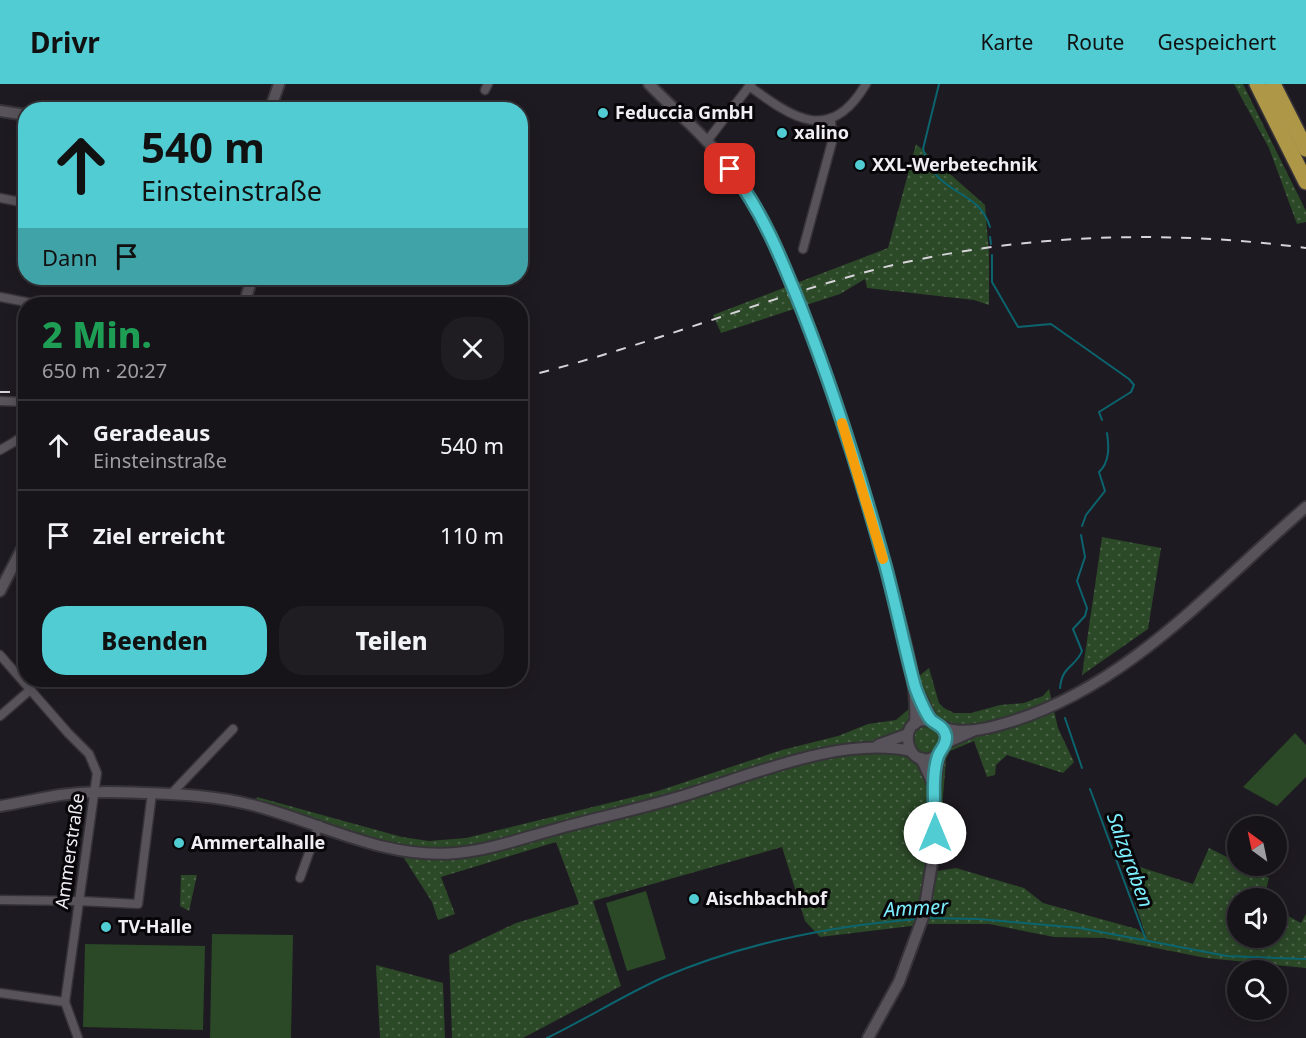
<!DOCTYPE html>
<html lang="de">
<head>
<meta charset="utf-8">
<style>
  :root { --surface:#161419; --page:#1f1d22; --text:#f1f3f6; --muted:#9e9ea2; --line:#353338; --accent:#51ccd3 }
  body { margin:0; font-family:"Noto Sans",sans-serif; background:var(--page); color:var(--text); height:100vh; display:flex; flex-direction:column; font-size:22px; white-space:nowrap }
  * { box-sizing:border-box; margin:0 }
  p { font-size:20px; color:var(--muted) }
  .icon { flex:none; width:33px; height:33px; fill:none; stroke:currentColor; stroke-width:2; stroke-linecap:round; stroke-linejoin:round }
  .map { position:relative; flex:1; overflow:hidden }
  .side { position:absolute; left:18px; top:213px; width:510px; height:390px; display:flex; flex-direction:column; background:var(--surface); border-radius:24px; box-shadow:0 3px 15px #0003,0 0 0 2px var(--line) }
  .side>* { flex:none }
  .hud { position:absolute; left:18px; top:18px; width:510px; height:183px; border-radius:24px; box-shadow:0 3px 15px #0003,0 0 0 2px var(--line); background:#51ccd3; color:#111; overflow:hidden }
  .needle { width:39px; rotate:327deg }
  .buttons { position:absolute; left:1227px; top:732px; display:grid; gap:12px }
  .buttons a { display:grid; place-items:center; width:60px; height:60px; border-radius:50%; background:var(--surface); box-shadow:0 3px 15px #0003,0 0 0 2px var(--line); font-size:30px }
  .pin { position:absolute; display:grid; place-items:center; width:51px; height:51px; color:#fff; margin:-26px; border-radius:12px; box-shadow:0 3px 9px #0006 }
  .me { position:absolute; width:66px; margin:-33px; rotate:0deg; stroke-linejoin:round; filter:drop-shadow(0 0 4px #0008) }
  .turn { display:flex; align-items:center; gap:21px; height:126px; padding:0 24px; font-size:27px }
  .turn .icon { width:78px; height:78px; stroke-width:2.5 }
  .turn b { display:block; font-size:42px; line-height:51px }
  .then { display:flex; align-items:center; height:57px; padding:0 24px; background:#0003; gap:12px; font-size:22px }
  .round { display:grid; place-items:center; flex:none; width:63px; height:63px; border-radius:24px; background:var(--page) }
  .head { display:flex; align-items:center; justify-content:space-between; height:102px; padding:0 24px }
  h1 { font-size:36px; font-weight:800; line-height:45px; color:#1e9e55 }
  .button { display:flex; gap:12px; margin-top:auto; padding:12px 24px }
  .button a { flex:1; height:69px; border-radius:24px; background:var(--accent); color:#111; font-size:24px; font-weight:800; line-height:69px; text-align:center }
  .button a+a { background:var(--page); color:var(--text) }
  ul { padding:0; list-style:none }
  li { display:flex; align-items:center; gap:18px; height:90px; padding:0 24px; border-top:2px solid var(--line) }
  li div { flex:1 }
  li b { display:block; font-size:22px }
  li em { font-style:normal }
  header { display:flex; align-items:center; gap:36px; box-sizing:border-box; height:84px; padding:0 30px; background:var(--accent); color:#111 }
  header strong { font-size:28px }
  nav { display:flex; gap:33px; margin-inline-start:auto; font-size:21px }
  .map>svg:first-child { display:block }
</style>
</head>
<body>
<header>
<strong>Drivr</strong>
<nav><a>Karte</a><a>Route</a><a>Gespeichert</a></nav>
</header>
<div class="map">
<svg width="1306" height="954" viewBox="0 0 1306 954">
  <defs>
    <pattern id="grass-dots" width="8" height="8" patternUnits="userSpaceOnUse" patternTransform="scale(1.5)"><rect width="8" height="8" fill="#2b4827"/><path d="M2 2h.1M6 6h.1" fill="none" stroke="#4a6347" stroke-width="1.8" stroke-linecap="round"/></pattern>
  </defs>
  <rect width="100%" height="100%" fill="#1e1a21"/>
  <g fill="url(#grass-dots)">
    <path d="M 1234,0 L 1243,0 L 1306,127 L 1306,138 L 1297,140 L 1269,64 Z"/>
    <path d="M 916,60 L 985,121 L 989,170 L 989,221 L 974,216 L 867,204 L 865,195 L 840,210 L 721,249 L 713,231 L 888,164 Z"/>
    <path d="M 1102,453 L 1161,464 L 1148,545 L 1082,591 Z"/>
    <path d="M 929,584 L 939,619 L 944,624 L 954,629 L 971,629 L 1000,621 L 1024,619 L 1043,612 L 1049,605 L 1058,644 L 1074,678 L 1063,689 L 1007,671 L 996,681 L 995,691 L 987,693 L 974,657 L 950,667 L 946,675 L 937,787 L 956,784 L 1024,804 L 1043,819 L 1137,845 L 1146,852 L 1121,777 L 1193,800 L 1209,764 L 1237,778 L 1238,782 L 1244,782 L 1269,794 L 1264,814 L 1238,814 L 1238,854 L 1276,854 L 1277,826 L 1301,839 L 1306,830 L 1306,884 L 1206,874 L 1105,854 L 1054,853 L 989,840 L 928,840 L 820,853 L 805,837 L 782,763 L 593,817 L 621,902 L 523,954 L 452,954 L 449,871 L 516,839 L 579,820 L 556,758 L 441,793 L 455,830 L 438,836 L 432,818 L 404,774 L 253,723 L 257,713 L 402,753 L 429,757 L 466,754 L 658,707 L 782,666 L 838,652 L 868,640 L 896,636 L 911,623 L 909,600 Z"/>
    <path d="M 181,791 L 197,791 L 189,827 L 180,822 Z"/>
    <path d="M 376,881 L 443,899 L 445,954 L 380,954 Z"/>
  </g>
  <g fill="#2b4827">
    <path d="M 1295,649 L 1306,661 L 1306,693 L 1277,722 L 1243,703 Z"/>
    <path d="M 646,807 L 666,875 L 627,887 L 606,819 Z"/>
    <path d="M 212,850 L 293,851 L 291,954 L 210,954 Z"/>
    <path d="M 85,860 L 205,862 L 203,946 L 83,943 Z"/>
  </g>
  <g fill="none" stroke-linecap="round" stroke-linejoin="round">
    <g stroke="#0b646e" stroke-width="2">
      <path d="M 939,0 L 923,65 C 926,75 930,86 939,94 C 959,113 981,114 990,143"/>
      <path d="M 990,153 L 991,160"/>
      <path d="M 992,171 L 992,198 L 1018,243 L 1051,240 L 1129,295 L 1134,301 L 1131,308 L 1099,328 L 1102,336"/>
      <path d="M 1082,442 L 1086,431 L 1105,407 L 1099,388 C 1110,378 1109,362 1107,349"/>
      <path d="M 1060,604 C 1062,581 1076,583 1082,567 L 1073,545 L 1085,532 L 1087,524 L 1077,497 L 1085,473 L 1081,451"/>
      <path d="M 1065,634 L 1082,684"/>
      <path d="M 1090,705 L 1146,856"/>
      <path d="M 926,834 L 978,835 L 1080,844 L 1227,872 L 1306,875"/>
      <path d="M 547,954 C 586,935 624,911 664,893 C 744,859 831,842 917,835"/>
    </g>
    <g stroke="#373439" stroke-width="11">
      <g id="minor">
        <path d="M 749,2 C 793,34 830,61 866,0"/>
        <path d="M 485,6 L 488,0"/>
        <path d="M 707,57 L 751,0"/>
        <path d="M 0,114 L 26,119"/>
        <path d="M 803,165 L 832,58 L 831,34"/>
        <path d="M 0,213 L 36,220"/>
        <path d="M 0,317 L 26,318"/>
        <path d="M 17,356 L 26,368"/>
        <path d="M 0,366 L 26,351"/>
        <path d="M 0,571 L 68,649 L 89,670 L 97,689 L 65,918 L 78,954"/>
        <path d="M 0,632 L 30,606"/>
        <path d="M 172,709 L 233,645"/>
        <path d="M 300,794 L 319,741"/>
        <path d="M 0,816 L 80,817 L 138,820 L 152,709"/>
        <path d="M 0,909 L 65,918"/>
      </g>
    </g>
    <g stroke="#373439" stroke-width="14">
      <g id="tertiary">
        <path d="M 649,0 C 670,22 694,42 714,65 C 746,101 769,142 786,187"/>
        <path d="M 270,26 L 279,0"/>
        <path d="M 0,27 L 26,31"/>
        <path d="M 242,220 L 246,214 L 252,194"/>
        <path d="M 804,231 C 839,319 866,410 890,501 C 902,546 918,593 915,640"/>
        <path d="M 0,507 L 26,457"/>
        <path d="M 916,604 L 932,637"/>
        <path d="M 940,642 C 947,650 947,659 941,668 C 907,698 892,628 931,637 C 936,638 939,641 943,643 C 962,651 987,645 1006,639 C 1127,604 1213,503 1306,423"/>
        <path d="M 946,659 L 973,647"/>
        <path d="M 878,661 L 908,650"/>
        <path d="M 921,674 L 934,702"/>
        <path d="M 0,722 C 20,719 40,714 60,711 C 88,707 116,708 144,709 C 181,710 216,712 252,721 C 319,738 385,776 456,769 C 491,766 526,753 560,744 C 604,732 649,723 692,709 C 757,689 843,652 911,667"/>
        <path d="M 868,954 L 899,898 L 923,833 L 933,773 L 934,703 L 939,670"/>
      </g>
    </g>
    <g stroke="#373439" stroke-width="18">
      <g id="motorway">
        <path d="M 1257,0 L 1306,98"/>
        <path d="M 1273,0 L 1306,65"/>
      </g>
    </g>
    <use href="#minor" stroke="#58535b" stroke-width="8"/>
    <use href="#tertiary" stroke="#58535b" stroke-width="10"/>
    <use href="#motorway" stroke="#ae9848" stroke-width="15"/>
    <g stroke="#d6d3d9" stroke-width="2" stroke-dasharray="10 10" stroke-linecap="butt">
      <path d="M 520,294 C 641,264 757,217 877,185 C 1016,150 1164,145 1306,164"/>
      <path d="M 0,308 L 26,308"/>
    </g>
    <g stroke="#373439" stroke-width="14" stroke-linecap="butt">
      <path id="tertiary-bridge" d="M 786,187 L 804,231"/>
    </g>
    <use href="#tertiary-bridge" stroke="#58535b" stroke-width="10"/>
  </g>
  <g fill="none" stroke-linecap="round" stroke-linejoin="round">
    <g stroke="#358589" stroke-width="15">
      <path id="route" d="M 730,85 C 763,128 782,176 802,226 C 835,310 862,397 886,484 C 896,522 904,561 914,599 C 916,607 925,629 931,636 C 937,641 944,642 946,652 C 947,661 941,664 938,672 C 931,692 935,727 935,749"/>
    </g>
    <use href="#route" stroke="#51ccd3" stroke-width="10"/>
    <path stroke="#f59e0b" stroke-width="10" d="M 842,339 L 883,475"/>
  </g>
  <g fill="#51ccd3" stroke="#080609" stroke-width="2">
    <circle cx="603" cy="29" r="6"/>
    <circle cx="782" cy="49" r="6"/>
    <circle cx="860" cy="81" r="6"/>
    <circle cx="179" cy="759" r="6"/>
    <circle cx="694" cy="815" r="6"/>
    <circle cx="106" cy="843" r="6"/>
  </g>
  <g text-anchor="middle" stroke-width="6" stroke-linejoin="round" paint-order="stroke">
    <g font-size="18" font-weight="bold" fill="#f1eef3" stroke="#080609" text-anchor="start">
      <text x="615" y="35">Feduccia GmbH</text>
      <text x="794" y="55">xalino</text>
      <text x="872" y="87">XXL-Werbetechnik</text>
      <text x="191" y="765">Ammertalhalle</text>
      <text x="706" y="821">Aischbachhof</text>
      <text x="118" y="849">TV-Halle</text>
    </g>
    <g font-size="18" fill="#f1eef3" stroke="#080609">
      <text transform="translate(70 767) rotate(-82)" y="6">Ammerstraße</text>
    </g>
    <g font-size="20" font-style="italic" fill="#7ceefe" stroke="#080609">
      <text transform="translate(1130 776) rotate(70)" y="7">Salzgraben</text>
      <text transform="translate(916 824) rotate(-3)" y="7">Ammer</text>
    </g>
  </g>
</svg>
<div class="buttons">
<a><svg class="needle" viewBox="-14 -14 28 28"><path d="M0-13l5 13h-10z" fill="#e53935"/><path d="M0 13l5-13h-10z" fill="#9e9ea2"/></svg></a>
<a><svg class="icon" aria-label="sound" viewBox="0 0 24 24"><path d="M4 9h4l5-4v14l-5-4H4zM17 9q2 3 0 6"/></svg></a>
<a><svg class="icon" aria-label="search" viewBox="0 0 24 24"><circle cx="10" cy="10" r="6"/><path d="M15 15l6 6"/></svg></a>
</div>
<div class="pin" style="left:730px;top:85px;background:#d93025"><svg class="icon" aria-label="arrive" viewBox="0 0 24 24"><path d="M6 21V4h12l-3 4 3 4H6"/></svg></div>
<svg class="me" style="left:935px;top:749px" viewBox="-20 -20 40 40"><circle r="19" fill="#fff"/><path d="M0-13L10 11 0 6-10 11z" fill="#51ccd3"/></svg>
<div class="hud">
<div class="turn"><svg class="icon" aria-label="ahead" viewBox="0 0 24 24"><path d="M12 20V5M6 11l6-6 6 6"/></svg><div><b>540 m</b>Einsteinstraße</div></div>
<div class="then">Dann<svg class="icon" aria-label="arrive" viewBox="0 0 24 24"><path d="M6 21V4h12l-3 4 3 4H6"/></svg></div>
</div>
<section class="side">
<div class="head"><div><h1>2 Min.</h1><p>650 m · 20:27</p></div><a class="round"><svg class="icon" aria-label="close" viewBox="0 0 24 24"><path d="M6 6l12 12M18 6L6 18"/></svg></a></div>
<ul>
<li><svg class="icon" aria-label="ahead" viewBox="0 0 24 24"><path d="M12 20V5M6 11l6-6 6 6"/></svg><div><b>Geradeaus</b><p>Einsteinstraße</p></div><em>540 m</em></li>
<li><svg class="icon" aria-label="arrive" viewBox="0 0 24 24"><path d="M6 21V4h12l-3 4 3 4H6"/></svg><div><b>Ziel erreicht</b></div><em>110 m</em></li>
</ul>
<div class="button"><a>Beenden</a><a>Teilen</a></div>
</section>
</div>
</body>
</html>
